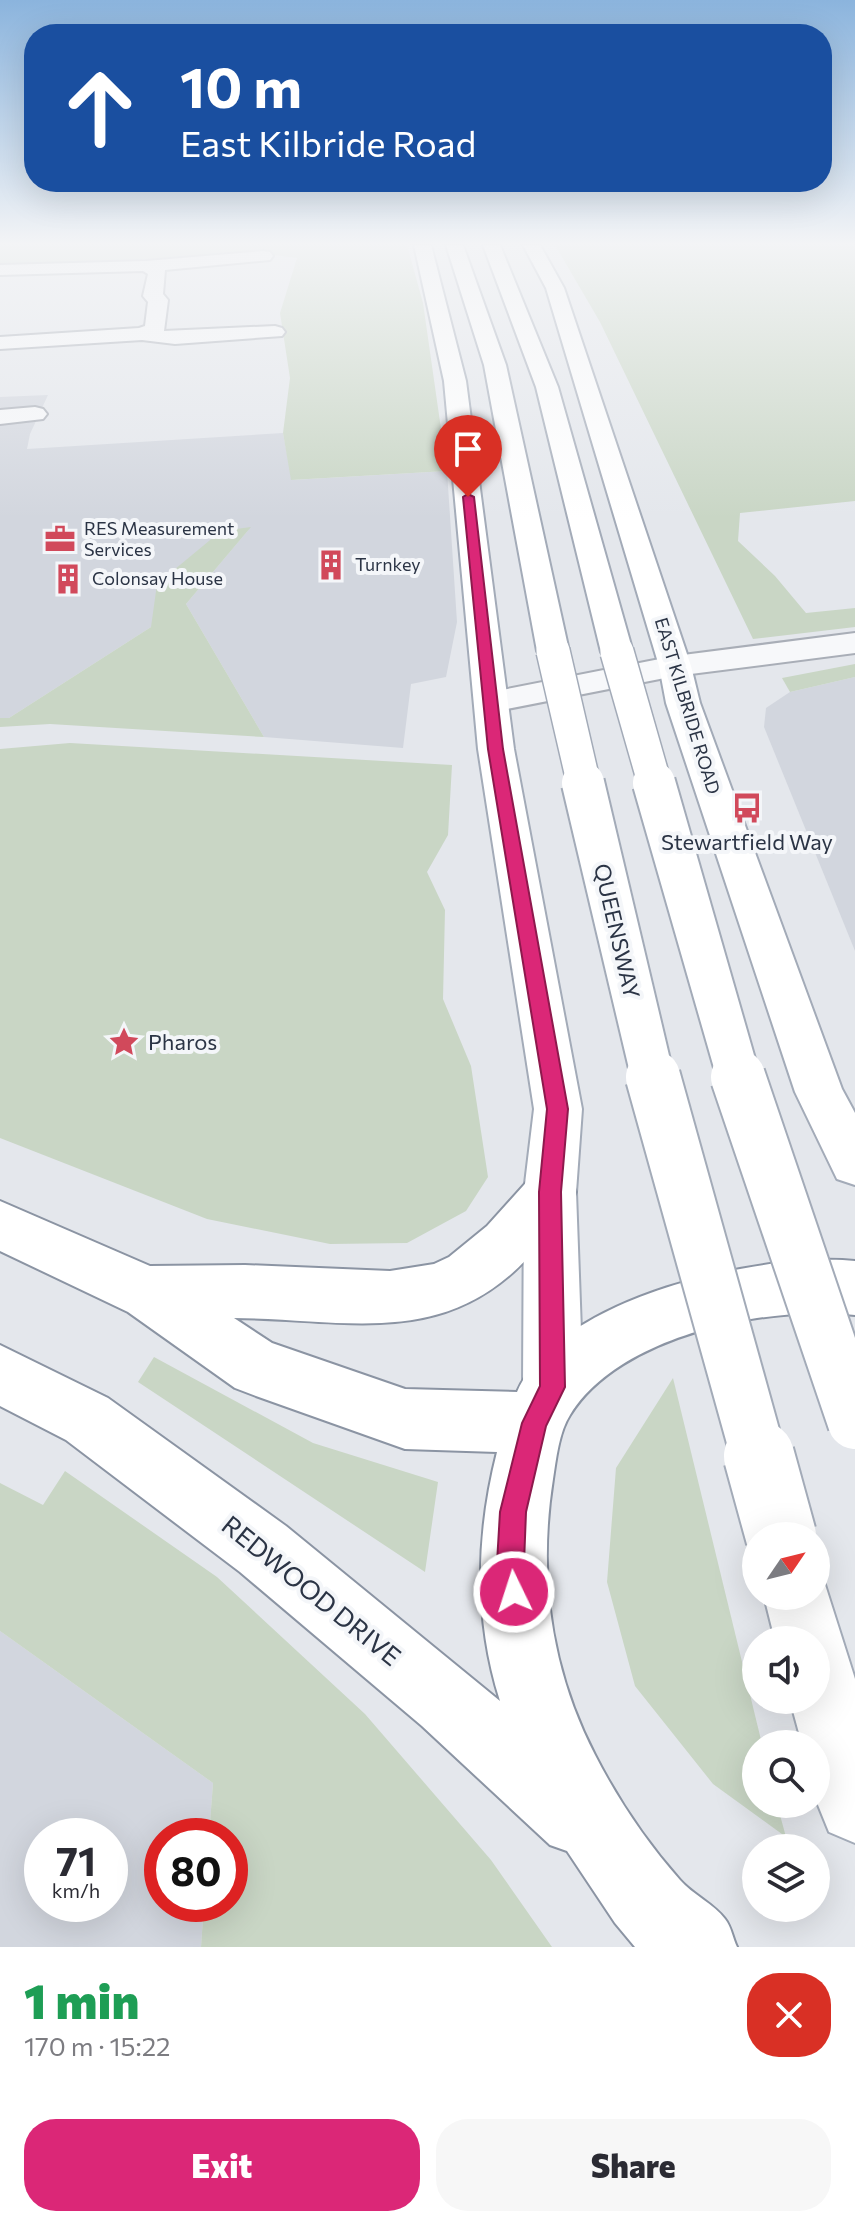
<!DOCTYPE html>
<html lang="en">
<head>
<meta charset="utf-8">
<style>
  :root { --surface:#fff; --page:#f7f7f7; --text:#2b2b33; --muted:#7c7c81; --accent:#db2777 }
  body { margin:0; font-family:Commissioner,sans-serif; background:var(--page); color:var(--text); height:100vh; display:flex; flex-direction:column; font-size:30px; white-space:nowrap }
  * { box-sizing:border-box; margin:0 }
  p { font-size:26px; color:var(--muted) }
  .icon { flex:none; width:44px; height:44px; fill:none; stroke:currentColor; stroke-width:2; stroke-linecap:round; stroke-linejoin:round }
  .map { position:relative; height:1947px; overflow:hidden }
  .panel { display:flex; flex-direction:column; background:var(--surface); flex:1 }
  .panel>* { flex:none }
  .banner { position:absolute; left:24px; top:24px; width:808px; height:168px; border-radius:32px; box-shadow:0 8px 32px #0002; background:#1a4fa0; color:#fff; overflow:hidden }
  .needle { width:52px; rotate:55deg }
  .tools { position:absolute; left:742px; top:1522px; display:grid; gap:16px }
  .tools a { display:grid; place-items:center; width:88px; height:88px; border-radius:50%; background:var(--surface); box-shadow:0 8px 32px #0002; font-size:40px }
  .speed { position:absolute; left:24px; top:1818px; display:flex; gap:16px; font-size:40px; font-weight:700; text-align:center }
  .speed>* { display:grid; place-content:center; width:104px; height:104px; border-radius:50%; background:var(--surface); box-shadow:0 8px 32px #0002; line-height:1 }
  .speed small { font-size:20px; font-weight:400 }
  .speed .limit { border:12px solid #d22; background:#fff; color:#111 }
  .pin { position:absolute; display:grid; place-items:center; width:68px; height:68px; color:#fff; margin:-82px -34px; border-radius:50% 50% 50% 0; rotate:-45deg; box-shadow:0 0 8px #0007 }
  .pin .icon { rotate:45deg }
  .me { position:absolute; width:88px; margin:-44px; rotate:356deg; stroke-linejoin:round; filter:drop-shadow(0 0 6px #0008) }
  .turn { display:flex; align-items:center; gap:28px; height:168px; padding:0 24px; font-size:36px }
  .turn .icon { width:104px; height:104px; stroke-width:2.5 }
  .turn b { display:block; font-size:56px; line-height:68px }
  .round { display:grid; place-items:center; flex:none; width:84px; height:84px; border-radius:32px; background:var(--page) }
  .summary { display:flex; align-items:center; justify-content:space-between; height:136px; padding:0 24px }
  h1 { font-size:48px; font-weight:800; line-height:60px; color:#1e9e55 }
  .button { display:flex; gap:16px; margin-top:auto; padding:16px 24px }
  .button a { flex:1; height:92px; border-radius:32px; background:var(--accent); color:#fff; font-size:32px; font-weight:800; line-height:92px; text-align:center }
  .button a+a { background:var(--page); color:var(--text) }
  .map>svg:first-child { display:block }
</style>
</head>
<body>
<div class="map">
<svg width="855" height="1947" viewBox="0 0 855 1947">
  <rect width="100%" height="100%" fill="#e4e7ec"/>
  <g fill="#d2d6de" fill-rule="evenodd">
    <path d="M 48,395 L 30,434 L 27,449 L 283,433 L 292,480 L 447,471 L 457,622 L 446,677 L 411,684 L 403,748 L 264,737 L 186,604 L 250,528 L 151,627 L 9,718 L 0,718 L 0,397 Z"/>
    <path d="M 855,677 L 855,951 L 764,727 L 766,708 L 790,692 Z"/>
    <path d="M 0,1631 L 213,1783 L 209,1836 L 162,1836 L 162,1904 L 204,1904 L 201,1947 L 0,1947 ZM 42,1836 L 110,1836 L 110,1904 L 42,1904 Z"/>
  </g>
  <g fill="#c9d6c5">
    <path d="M 0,245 L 407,245 L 423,303 L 447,471 L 291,480 L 283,433 L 290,378 L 280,313 L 297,258 L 266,254 L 0,265 Z"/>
    <path d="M 555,245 L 855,245 L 855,501 L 740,513 L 738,541 L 775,576 L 806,613 L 855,608 L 855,627 L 753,639 L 600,322 Z"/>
    <path d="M 251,527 L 186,604 L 264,737 L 50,724 L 0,727 L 0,718 L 9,718 L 151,627 L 157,584 L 221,531 Z"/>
    <path d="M 855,664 L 855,677 L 790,692 L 782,678 Z"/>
    <path d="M 70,743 L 452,765 L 448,835 L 427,872 L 445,910 L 443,999 L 471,1066 L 488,1177 L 466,1211 L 407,1243 L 330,1244 L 207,1219 L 0,1138 L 0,749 Z"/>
    <path d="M 154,1357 L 313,1443 L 438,1482 L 425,1572 L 138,1382 Z"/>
    <path d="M 673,1378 L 762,1744 L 756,1744 L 756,1804 L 777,1804 L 786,1837 L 713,1784 L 635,1686 L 607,1582 L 616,1468 Z"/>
    <path d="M 65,1471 L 217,1577 L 365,1714 L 491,1860 L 552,1947 L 201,1947 L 204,1904 L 230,1904 L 230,1836 L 209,1836 L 213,1783 L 0,1631 L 0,1483 L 43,1505 Z"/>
  </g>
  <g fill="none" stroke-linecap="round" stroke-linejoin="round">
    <g stroke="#a9aeb7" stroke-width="4">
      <g id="minor">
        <path d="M 264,251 L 270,252 L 273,256 L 270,260 L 165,270 L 163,294 L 168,300 L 164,331 L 275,326 L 282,328 L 285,332 L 282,336 L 175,344 L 142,340 L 0,349 L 0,337 L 139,328 L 145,326 L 148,302 L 143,296 L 148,274 L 143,271 L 0,275 L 0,265 L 146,261 Z"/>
        <path d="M 35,407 L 43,409 L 47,414 L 43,419 L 0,424 L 0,410 Z"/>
        <path d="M 855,633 L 855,653 L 675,676 L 492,712 L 480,709 L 475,702 L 480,695 L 492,692 L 675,656 Z"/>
      </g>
    </g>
    <g stroke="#a3abb8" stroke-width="4">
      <g id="major">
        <path d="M 414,245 L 431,245 L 466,381 L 514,749 L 582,1109 L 576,1192 L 583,1387 L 574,1408 L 553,1417 L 532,1408 L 523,1387 L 524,1192 L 534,1109 L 478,749 L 444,381 Z"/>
        <path d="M 446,245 L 463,245 L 506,365 L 569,651 L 564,658 L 553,661 L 542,658 L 537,651 L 484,365 Z"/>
        <path d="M 483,245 L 500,245 L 558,387 L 633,652 L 628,659 L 617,662 L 606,659 L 601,652 L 536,387 Z"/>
        <path d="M 523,245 L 540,245 L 564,288 L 691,666 L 700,703 L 842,1089 L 855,1113 L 855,1185 L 837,1179 L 795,1092 L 666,703 L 659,666 L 546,288 Z"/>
        <path d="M 816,1570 L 821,1572 L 855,1679 L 855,1843 L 829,1832 L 816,1800 L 816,1744 L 802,1744 L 790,1700 L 816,1700 L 816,1640 L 775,1640 L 764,1596 L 816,1596 Z"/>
      </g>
    </g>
    <g stroke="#8b94a3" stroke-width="4">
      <path id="highway" d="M 550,1169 L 568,1176 L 576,1192 C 566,1214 550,1233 533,1252 C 447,1350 349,1319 234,1318 L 272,1343 L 405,1389 L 517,1392 C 559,1297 761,1252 855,1261 L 855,1315 C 768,1305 619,1335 570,1415 C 559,1432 556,1459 553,1479 C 538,1574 550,1668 595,1755 C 617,1798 647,1843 680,1880 C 692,1894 714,1904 725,1919 C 731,1926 733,1939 737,1947 L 635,1947 L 615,1923 L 567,1851 L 550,1845 L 422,1726 L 240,1572 L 66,1440 L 0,1406 L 0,1345 L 108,1398 L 286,1526 L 500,1701 C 474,1619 476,1535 497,1452 L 405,1449 L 256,1396 L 235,1388 L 128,1312 L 0,1251 L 0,1201 L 150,1266 L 245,1265 L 390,1271 L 434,1264 L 449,1257 L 487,1226 L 532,1176 Z"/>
    </g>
    <use href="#minor" fill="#f7f8fa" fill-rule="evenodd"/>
    <use href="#major" fill="#fff" fill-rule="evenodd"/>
    <use href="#highway" fill="#fff" fill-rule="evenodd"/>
    <g stroke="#a3abb8" stroke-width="36" stroke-linecap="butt">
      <g id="major-bridge-far3">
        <path d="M 553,651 L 584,785"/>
        <path d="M 617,652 L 655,785"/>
      </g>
    </g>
    <g stroke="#a3abb8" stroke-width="46" stroke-linecap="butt">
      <g id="major-bridge-far2">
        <path d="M 583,783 L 653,1079"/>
        <path d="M 654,783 L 739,1079"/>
      </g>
    </g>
    <g stroke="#a3abb8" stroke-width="58" stroke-linecap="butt">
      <g id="major-bridge-far1">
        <path d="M 653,1077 L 759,1458"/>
        <path d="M 738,1077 L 855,1422"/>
      </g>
    </g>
    <g stroke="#a3abb8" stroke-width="74" stroke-linecap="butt">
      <path id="major-bridge" d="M 759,1456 L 781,1536"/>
    </g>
    <use href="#major-bridge-far3" stroke="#fff" stroke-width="33"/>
    <use href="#major-bridge-far2" stroke="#fff" stroke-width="42"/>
    <use href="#major-bridge-far1" stroke="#fff" stroke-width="54"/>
    <use href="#major-bridge" stroke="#fff" stroke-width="70"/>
  </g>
  <linearGradient id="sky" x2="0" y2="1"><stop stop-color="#8bb4dd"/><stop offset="0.47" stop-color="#f3f4f6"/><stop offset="1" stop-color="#f3f4f6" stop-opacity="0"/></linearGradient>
  <rect width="855" height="518" fill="url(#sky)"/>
  <path fill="#db2777" stroke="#8e194d" stroke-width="2" d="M 468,494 L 474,497 L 503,749 L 568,1109 L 561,1192 L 565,1387 L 546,1426 L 526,1512 L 524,1563 L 528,1592 L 524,1602 L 514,1606 L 504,1602 L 497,1563 L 500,1512 L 522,1423 L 540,1386 L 539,1192 L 547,1109 L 488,749 L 463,497 Z"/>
  <defs>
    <g id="office-bare" transform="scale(2.4)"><path d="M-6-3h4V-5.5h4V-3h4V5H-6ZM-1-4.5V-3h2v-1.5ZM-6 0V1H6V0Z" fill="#d1495b" stroke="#f4f6f9" stroke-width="2.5" paint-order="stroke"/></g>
    <g id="building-bare" transform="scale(2.4)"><path d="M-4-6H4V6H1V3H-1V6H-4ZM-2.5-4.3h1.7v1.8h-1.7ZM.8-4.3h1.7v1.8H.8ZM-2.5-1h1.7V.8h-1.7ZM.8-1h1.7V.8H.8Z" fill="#d1495b" stroke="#f4f6f9" stroke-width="2.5" paint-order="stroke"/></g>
    <g id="bus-bare" transform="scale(2.4)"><path d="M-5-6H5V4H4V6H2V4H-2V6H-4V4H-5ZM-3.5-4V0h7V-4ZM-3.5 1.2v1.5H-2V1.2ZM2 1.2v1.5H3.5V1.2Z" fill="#d1495b" stroke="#f4f6f9" stroke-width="2.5" paint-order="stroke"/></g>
    <g id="sight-bare" transform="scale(2.4)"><path d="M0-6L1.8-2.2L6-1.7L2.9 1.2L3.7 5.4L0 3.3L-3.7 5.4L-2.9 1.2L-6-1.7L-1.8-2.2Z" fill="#d1495b" stroke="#f4f6f9" stroke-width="2.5" paint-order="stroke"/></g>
  </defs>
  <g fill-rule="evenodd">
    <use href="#office-bare" x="60" y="539"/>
    <use href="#building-bare" x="331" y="565"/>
    <use href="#building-bare" x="68" y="579"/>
    <use href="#bus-bare" x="747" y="808"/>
    <use href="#sight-bare" x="124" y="1042"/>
  </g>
  <g text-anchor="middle" stroke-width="8" stroke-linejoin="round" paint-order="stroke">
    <g font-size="18" fill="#2b3445" stroke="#f4f6f9" text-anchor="start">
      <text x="84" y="535">RES Measurement<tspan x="84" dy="21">Services</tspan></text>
      <text x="355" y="571">Turnkey</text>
      <text x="92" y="585">Colonsay House</text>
    </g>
    <g font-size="18" fill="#2b3445" stroke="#f4f6f9">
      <text transform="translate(687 706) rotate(73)" y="6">EAST KILBRIDE ROAD</text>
    </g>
    <g font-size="22" fill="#2b3445" stroke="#f4f6f9">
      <text x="747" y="850">Stewartfield Way</text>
      <text x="148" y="1050" text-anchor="start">Pharos</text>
    </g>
    <g font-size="22" fill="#2b3445" stroke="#f4f6f9">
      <text transform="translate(617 931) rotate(77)" y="8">QUEENSWAY</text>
    </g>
    <g font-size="26" fill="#2b3445" stroke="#f4f6f9">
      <text transform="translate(311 1591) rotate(39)" y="9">REDWOOD DRIVE</text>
    </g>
  </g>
</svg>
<div class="tools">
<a><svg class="needle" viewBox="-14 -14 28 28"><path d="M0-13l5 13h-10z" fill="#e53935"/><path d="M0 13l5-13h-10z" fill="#7c7c81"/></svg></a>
<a><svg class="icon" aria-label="sound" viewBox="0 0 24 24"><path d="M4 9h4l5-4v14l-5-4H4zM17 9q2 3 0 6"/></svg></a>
<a><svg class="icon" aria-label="search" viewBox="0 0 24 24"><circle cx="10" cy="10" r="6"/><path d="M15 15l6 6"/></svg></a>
<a><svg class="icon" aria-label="layers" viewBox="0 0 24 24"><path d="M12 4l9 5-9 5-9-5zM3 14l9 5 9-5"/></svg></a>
</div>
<div class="speed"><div>71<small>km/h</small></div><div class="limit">80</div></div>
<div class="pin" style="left:468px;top:497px;background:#d93025"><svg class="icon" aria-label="arrive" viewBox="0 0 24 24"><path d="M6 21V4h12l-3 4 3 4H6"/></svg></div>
<svg class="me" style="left:514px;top:1592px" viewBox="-20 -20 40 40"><circle r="17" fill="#db2777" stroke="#fff" stroke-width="3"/><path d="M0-11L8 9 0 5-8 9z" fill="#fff"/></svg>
<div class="banner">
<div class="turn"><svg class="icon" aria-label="ahead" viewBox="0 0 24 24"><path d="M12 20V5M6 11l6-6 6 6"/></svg><div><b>10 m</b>East Kilbride Road</div></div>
</div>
</div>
<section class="panel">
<div class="summary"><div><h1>1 min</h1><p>170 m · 15:22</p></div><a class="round" style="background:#d93025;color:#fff"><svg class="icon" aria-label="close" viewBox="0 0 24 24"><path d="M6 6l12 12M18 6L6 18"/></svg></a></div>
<div class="button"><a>Exit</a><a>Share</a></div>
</section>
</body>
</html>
